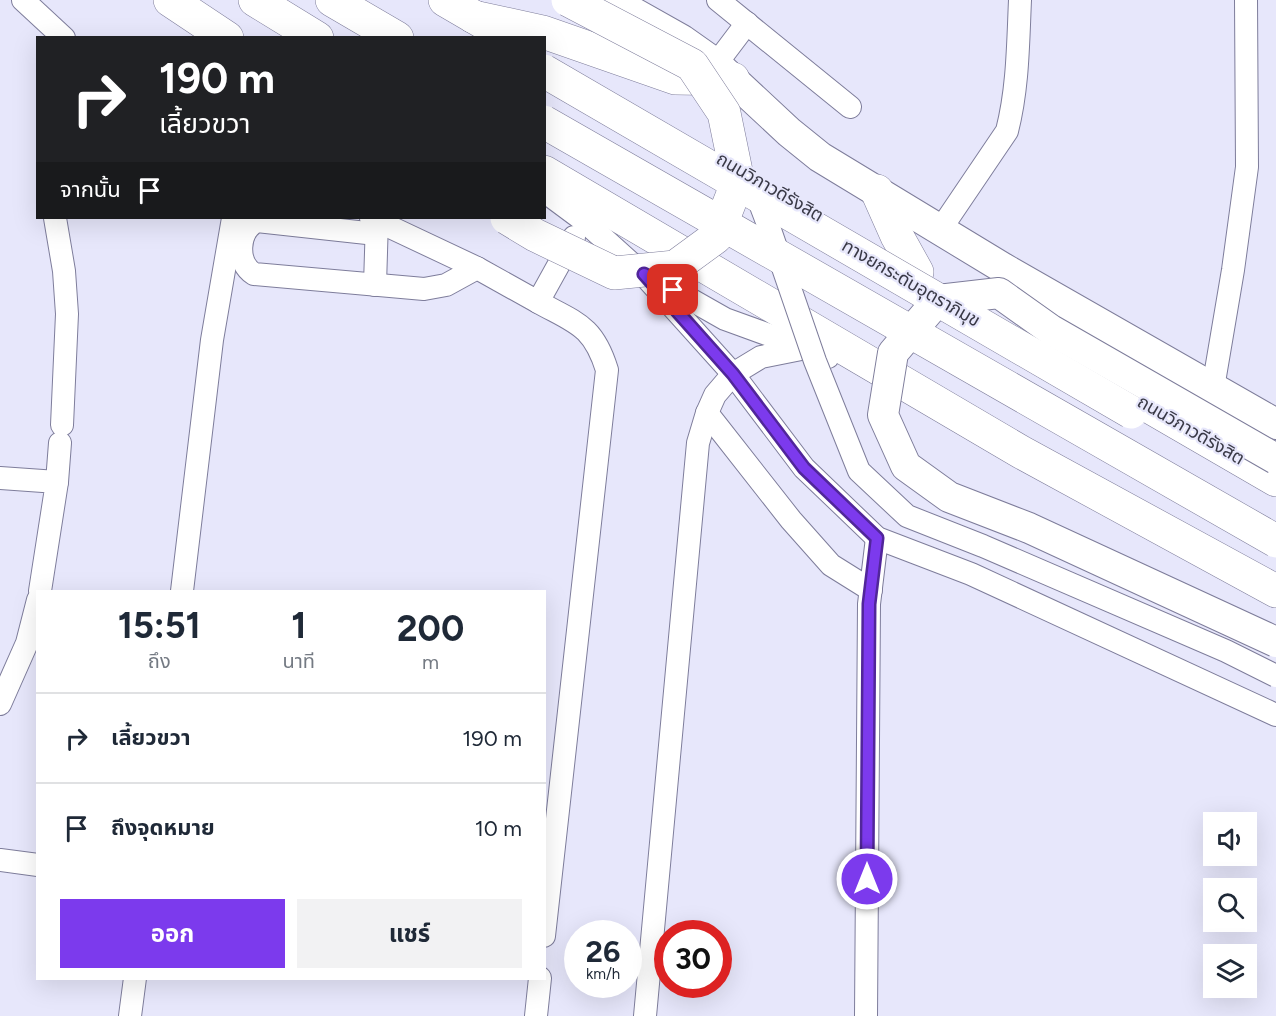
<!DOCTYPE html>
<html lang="th">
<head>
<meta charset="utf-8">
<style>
  :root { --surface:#fff; --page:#f2f2f3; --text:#1f2937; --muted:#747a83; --line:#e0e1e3; --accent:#7c3aed }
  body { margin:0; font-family:Figtree,"Noto Sans Thai",sans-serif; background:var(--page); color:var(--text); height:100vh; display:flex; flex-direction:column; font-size:22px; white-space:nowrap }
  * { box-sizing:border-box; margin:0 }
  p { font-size:20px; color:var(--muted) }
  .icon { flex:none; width:33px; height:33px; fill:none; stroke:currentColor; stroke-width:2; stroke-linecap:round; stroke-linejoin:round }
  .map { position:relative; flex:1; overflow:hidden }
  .drawer { position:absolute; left:36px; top:590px; width:510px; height:390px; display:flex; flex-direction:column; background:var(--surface); border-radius:0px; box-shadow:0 6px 24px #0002 }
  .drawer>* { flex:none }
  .banner { position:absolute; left:36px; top:36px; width:510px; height:183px; border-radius:0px; box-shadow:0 6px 24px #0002; background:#202124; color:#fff; overflow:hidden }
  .fabs { position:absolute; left:1203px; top:812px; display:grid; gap:12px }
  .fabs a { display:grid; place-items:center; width:54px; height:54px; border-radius:0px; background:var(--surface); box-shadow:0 6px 24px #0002; font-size:30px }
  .speed { position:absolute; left:564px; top:920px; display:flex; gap:12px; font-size:30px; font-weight:700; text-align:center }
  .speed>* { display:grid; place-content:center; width:78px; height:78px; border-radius:50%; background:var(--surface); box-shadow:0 6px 24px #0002; line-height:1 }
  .speed small { font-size:15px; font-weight:400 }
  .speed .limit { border:9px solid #d22; background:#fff; color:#111 }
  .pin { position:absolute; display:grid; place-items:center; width:51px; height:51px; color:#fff; margin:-26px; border-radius:12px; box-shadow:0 3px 9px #0006 }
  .me { position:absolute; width:66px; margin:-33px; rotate:0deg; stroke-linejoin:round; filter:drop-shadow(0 0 4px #0008) }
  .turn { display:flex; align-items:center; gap:21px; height:126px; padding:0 24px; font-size:27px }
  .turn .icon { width:78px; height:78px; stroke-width:2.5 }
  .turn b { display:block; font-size:42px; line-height:51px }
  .then { display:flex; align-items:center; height:57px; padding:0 24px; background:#0003; gap:12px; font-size:22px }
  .eta { display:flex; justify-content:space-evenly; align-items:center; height:102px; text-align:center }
  .eta b { font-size:36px; font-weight:700; line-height:42px }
  .cta { display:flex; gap:12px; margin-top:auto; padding:12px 24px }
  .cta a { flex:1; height:69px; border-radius:0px; background:var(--accent); color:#fff; font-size:24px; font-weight:700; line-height:69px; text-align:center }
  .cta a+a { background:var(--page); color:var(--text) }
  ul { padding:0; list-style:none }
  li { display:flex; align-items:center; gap:18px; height:90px; padding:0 24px; border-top:2px solid var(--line) }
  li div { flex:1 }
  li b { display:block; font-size:22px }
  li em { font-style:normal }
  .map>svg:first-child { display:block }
</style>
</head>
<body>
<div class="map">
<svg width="1276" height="1016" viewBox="0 0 1276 1016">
  <rect width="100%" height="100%" fill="#e7e7fb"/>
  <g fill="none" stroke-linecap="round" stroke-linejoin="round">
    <g stroke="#7e7d9b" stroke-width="24">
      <g id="minor">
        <path d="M 23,0 L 64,38"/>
        <path d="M 718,0 L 850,107"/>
        <path d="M 716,64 L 747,23"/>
        <path d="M 544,191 L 583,220 L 643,274 L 733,374 L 804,468 L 877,538 L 971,574 L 1276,715"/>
        <path d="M 55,218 L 64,271 L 67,314 L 62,425"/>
        <path d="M 371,218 L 477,268"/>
        <path d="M 940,230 L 1007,131 C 1018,88 1018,44 1020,0"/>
        <path d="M 376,234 L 257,221 C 237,231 236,263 254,274 L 424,289 L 446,285 L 477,268 L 538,302 L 574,237"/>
        <path d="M 658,281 L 725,319 L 805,348"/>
        <path d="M 375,285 L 377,220"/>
        <path d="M 538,302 C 576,323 593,325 607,370 L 544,936"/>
        <path d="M 1213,388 L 1233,270 L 1247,167 L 1246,0"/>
        <path d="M 707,413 L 791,520 L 831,565 L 871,590"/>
        <path d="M 0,478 L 57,482 L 40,591"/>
        <path d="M 57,482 L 60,443"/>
        <path d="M 182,591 L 212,340 L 233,218"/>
        <path d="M 0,704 L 27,643 L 38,600"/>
        <path d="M 0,860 L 38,865"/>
        <path d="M 130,1016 L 135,978"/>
        <path d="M 536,1016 L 540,978"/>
        <path d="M 645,1016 L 698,443 L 707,413 L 715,395 L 733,374 L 761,357 L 806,348 L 828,357"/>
        <path d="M 866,1016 L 869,604 L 877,538"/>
      </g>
    </g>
    <g stroke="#7e7d9b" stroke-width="32">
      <path id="major" d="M 611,0 L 682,40 L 716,64 L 789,132 L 820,157 L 1003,268 L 1276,424"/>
    </g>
    <g stroke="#7e7d9b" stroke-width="34">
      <g id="highway">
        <path d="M 170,0 L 227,38"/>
        <path d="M 255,0 L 317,38"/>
        <path d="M 332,0 L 397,38"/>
        <path d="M 445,0 L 493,28"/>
        <path d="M 474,17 L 543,32 L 675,78 L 733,79"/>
        <path d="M 544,172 L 1021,452 L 1276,591"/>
        <path d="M 877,191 L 897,236 L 917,272"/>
        <path d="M 1107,382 L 1276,480"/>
      </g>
    </g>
    <use href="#minor" stroke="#fff" stroke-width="22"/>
    <use href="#major" stroke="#fff" stroke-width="30"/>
    <use href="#highway" stroke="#fff" stroke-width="33"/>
    <g stroke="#7e7d9b" stroke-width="24" stroke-linecap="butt">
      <path id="minor-bridge" d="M 755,190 L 769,227 L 815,361 L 859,471 L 907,516 L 983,546 L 1226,651 L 1276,676"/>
    </g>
    <g stroke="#7e7d9b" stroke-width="32" stroke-linecap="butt">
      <path id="major-bridge" d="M 1276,459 L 1051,330 L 999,293 L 938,300 L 893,353 L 883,415 L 906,466 L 949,497 L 1029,528 L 1276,642"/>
    </g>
    <g stroke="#7e7d9b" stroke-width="34" stroke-linecap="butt">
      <g id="highway-bridge">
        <path d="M 544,71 L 1131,412"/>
        <path d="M 544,122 L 1276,541"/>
        <path d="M 507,218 L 535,235 L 614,273 L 675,267 L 716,237 L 738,181 L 724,113 L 692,65 L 568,0"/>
      </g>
    </g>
    <use href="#minor-bridge" stroke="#fff" stroke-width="22"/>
    <use href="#major-bridge" stroke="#fff" stroke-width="30"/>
    <use href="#highway-bridge" stroke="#fff" stroke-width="33"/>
  </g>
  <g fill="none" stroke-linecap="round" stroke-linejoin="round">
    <g stroke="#51269a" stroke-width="15">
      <path id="route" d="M 673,290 L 644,274 L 733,374 L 804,468 L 877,538 L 869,604 L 867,879"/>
    </g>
    <use href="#route" stroke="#7c3aed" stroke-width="10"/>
  </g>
  <g text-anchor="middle" stroke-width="4.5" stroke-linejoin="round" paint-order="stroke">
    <g font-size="18" fill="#393946" stroke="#e7e7fb">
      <text transform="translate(770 187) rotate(30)" y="6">ถนนวิภาวดีรังสิต</text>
      <text transform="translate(911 283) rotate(30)" y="6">ทางยกระดับอุตราภิมุข</text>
      <text transform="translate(1191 430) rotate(30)" y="6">ถนนวิภาวดีรังสิต</text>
    </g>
  </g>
</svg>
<div class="fabs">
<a><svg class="icon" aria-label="sound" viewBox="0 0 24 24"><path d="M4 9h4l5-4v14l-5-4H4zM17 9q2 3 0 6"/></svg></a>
<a><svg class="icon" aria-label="search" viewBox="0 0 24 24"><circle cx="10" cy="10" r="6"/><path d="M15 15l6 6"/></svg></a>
<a><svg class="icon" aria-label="layers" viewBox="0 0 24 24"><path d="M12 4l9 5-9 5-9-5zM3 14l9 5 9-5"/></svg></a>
</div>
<div class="speed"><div>26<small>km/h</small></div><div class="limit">30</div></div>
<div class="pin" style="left:673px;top:290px;background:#d93025"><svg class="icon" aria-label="arrive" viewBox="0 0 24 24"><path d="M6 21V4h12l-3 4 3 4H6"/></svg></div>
<svg class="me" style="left:867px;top:879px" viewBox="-20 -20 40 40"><circle r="17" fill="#7c3aed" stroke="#fff" stroke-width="3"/><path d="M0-11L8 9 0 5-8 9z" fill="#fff"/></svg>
<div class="banner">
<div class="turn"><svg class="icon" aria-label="right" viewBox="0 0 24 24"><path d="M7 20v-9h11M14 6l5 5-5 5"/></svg><div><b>190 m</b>เลี้ยวขวา</div></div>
<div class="then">จากนั้น<svg class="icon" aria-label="arrive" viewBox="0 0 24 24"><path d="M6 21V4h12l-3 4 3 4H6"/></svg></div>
</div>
<section class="drawer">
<div class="eta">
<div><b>15:51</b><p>ถึง</p></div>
<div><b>1</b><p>นาที</p></div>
<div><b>200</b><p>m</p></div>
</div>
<ul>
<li><svg class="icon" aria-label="right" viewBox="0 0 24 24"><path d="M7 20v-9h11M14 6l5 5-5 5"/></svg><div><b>เลี้ยวขวา</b></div><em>190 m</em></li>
<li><svg class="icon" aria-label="arrive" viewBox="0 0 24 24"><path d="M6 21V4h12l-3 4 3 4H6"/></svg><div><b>ถึงจุดหมาย</b></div><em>10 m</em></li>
</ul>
<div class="cta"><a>ออก</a><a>แชร์</a></div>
</section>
</div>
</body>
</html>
